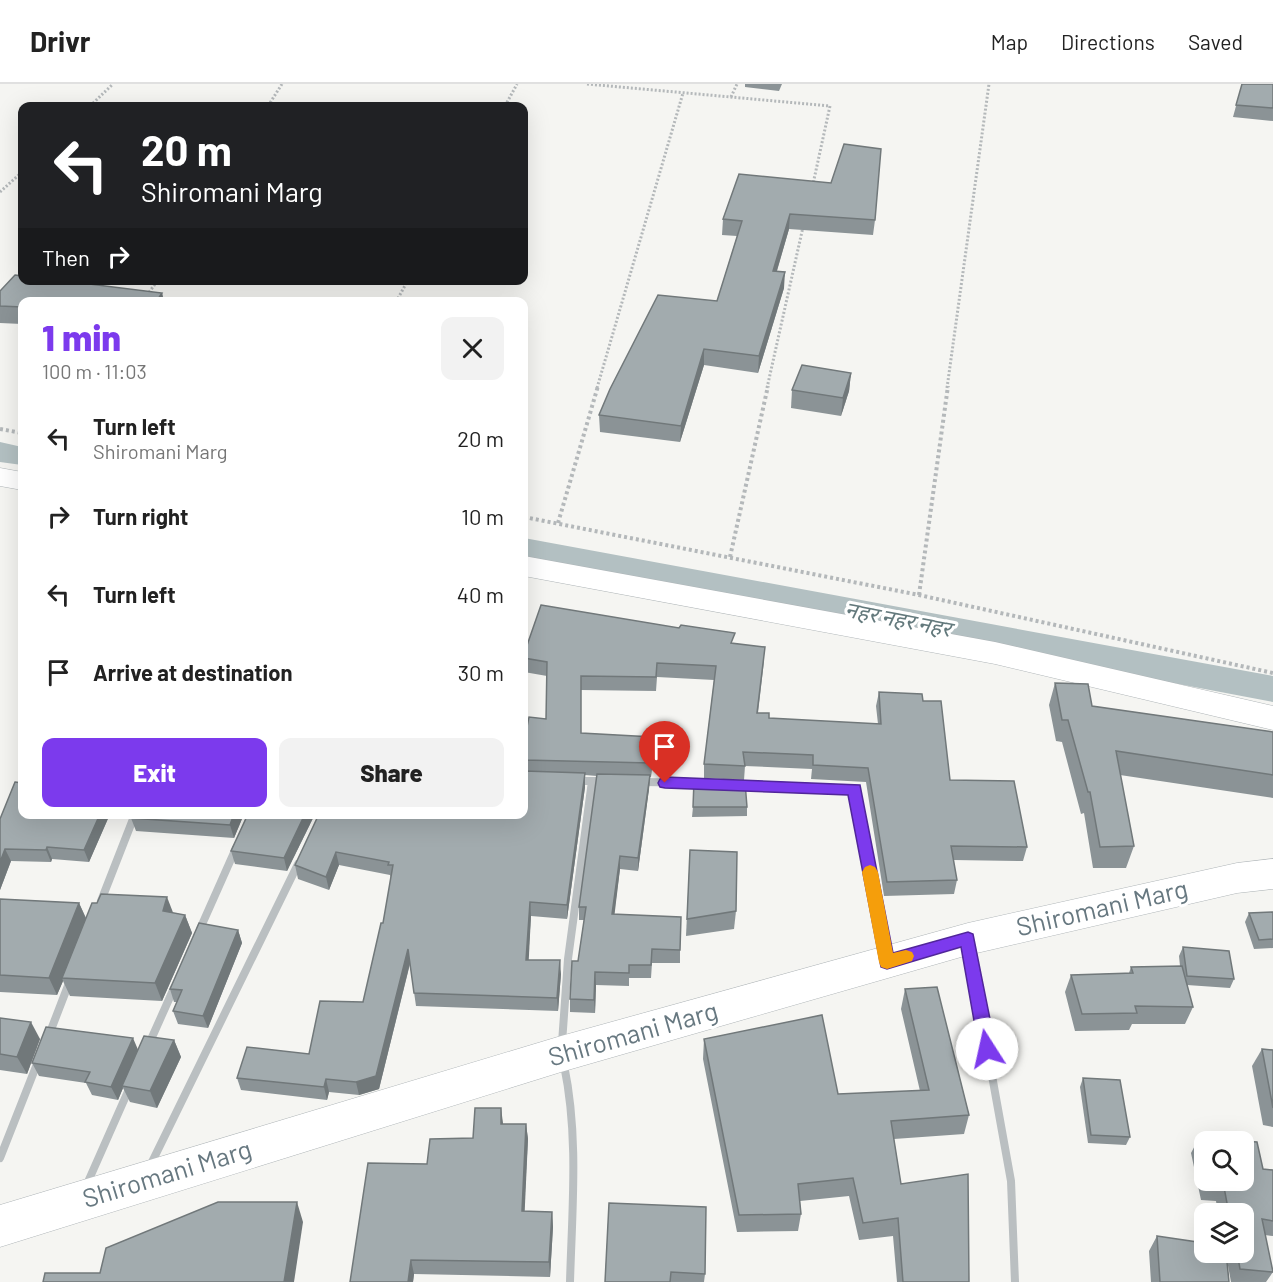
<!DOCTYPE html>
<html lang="en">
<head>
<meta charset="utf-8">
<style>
  :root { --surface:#fff; --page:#f2f2f2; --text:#222; --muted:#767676; --line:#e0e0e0; --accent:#7c3aed }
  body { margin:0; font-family:Barlow,"Noto Sans Devanagari",sans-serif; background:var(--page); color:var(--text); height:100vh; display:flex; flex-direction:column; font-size:22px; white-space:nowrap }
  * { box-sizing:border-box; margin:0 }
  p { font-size:20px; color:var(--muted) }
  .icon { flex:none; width:33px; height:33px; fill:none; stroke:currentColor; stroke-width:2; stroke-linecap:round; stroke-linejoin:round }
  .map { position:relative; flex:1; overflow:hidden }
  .side { position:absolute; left:18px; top:213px; width:510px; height:522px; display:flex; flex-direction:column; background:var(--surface); border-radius:12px; box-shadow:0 6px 24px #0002 }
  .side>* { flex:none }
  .banner { position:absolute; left:18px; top:18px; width:510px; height:183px; border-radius:12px; box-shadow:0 6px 24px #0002; background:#202124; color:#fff; overflow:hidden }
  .fabs { position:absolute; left:1194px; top:1047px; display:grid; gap:12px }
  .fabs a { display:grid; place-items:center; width:60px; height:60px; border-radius:12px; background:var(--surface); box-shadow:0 6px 24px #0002; font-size:30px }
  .pin { position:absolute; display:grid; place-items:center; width:51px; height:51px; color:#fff; margin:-62px -26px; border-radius:50% 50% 50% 0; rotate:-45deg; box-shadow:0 0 6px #0007 }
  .pin .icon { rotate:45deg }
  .me { position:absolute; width:66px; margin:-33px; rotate:350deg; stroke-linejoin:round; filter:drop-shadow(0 0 4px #0008) }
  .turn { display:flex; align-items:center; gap:21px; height:126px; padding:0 24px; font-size:27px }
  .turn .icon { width:78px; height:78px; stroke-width:2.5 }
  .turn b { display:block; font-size:42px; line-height:51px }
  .then { display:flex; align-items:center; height:57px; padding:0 24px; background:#0003; gap:12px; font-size:22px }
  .round { display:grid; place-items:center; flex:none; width:63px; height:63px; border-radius:12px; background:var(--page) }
  .headline { display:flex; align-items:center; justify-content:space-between; height:102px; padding:0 24px }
  h1 { font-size:36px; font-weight:800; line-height:45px; color:var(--accent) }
  .cta { display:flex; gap:12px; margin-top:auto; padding:12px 24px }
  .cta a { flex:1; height:69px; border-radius:12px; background:var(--accent); color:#fff; font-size:24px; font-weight:800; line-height:69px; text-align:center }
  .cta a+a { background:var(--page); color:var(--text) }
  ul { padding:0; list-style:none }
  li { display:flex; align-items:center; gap:18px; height:78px; padding:0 24px }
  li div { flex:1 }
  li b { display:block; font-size:22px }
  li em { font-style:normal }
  header { display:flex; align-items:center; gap:36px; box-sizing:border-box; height:84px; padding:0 30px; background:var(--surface); border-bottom:2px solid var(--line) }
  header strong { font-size:28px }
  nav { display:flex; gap:33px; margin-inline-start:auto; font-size:21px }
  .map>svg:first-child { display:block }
</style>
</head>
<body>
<header>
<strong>Drivr</strong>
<nav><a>Map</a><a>Directions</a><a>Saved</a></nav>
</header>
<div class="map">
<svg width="1273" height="1198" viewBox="0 0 1273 1198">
  <rect width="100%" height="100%" fill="#f5f5f2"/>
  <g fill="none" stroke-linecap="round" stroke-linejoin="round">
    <g fill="#b3c0c2" fill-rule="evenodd">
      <path d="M 0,358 L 22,363 L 22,381 L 0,378 Z"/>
      <path d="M 524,454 L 1273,592 L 1273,618 L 524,476 Z"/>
    </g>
    <g stroke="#afb5b8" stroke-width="1">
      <g id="secondary">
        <path d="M 0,384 L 22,388 L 22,406 L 0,402 Z"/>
        <path d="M 524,472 L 995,558 L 1273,622 L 1273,646 L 995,580 L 524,492 Z"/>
        <path d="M 1273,775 L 1273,805 L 1237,809 L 968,871 L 561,988 L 0,1163 L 0,1121 L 561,952 L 968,839 L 1237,779 Z"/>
      </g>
    </g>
    <g stroke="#b4b8ba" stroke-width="3" stroke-dasharray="2 2" stroke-linecap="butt">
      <path d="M 587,0 L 830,22 L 813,100"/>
      <path d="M 731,13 L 737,0"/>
      <path d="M 90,22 L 113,0"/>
      <path d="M 268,22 L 282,0"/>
      <path d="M 505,22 L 517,0"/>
      <path d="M 0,108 L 22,88"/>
      <path d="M 142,218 L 158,196"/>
      <path d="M 396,218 L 408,196"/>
      <path d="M 597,304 L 683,9"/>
      <path d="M 767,304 L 803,143"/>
      <path d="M 947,304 L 989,0"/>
    </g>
    <g stroke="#b4b8ba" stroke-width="4" stroke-dasharray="3 3" stroke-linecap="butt">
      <path d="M 0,345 L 22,349"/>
      <path d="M 524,433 L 919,511 L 1273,589"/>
      <path d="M 558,439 L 598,302"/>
      <path d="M 730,473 L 768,302"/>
      <path d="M 919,511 L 948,302"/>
    </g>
    <g stroke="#babfc1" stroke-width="8">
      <path d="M 578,697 L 604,697"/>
      <path d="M 644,698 L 700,699"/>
      <path d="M 740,700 L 855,705 L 885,868"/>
      <path d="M 101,817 L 135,730"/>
      <path d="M 200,845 L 236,764"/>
      <path d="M 969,864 L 1011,1097 L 1015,1198"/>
      <path d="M 49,951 L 69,899"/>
      <path d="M 562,959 L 568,875 L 592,697"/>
      <path d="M 149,960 L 174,904"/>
      <path d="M 564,981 C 579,1053 572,1125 570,1198"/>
      <path d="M 0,1074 L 37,980"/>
      <path d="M 151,1080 L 298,780"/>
      <path d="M 87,1100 L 129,1005"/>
    </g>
    <use href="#secondary" fill="#fff" fill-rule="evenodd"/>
  </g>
  <g fill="#8b9396" fill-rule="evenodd">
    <path d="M 745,0 L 782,0 L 779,7 L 745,3 Z"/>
    <path d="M 1242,0 L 1273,0 L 1273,37 L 1233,33 Z"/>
    <path d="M 739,90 L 875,136 L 873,151 L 789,145 L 777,187 L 784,204 L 758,289 L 704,281 L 680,358 L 600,348 L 599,331 L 717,217 L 737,152 L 722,151 L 723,135 Z"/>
    <path d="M 0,207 L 162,209 L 164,218 L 22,218 L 22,240 L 0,239 Z"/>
    <path d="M 851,289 L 849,307 L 841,332 L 791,324 L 792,306 Z"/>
    <path d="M 735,559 L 764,577 L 758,629 L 769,634 L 878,640 L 876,622 L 879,608 L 923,617 L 950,696 L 1027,763 L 1023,777 L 953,776 L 957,796 L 954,810 L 884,812 L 866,698 L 811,695 L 812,685 L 745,682 L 744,696 L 704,694 L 704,680 L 714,596 L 657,593 L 656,607 L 581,606 L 581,649 L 653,653 L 653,667 L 651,693 L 650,693 L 649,705 L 638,787 L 620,785 L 614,830 L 680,866 L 680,879 L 652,879 L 651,894 L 629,894 L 629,902 L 596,901 L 595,929 L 570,928 L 570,915 L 578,877 L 584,836 L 579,836 L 579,823 L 597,692 L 585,691 L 585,703 L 567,835 L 531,832 L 528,876 L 561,890 L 558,927 L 416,922 L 410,880 L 379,1005 L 359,1011 L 329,1008 L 327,1016 L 241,1006 L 237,994 L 309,970 L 363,918 L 383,839 L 391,794 L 390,791 L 339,781 L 329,806 L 298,795 L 295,781 L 319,730 L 524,730 L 524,657 L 546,635 L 547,592 L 524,588 L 524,570 Z"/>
    <path d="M 1055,599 L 1092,622 L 1273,648 L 1273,714 L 1120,691 L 1134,762 L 1126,784 L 1093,784 L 1084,729 L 1081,730 L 1062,658 L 1056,657 L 1049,621 Z"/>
    <path d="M 693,723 L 747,723 L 747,732 L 692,733 Z"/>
    <path d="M 22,730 L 110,730 L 89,778 L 52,775 L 51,778 L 11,777 L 0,806 L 0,735 Z"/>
    <path d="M 133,730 L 244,730 L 234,754 L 136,747 L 131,734 Z"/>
    <path d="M 248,730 L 315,730 L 287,787 L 235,780 L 231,767 Z"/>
    <path d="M 690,766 L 736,827 L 734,845 L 686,852 Z"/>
    <path d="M 0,815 L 79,819 L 86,834 L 173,829 L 185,831 L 192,849 L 162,917 L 70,912 L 63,897 L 57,911 L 0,908 Z"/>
    <path d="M 1273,828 L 1273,864 L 1254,865 L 1245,838 L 1249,829 Z"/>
    <path d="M 238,846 L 242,859 L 208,944 L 178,940 L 173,927 L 177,918 L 174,918 L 170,905 Z"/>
    <path d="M 1183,863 L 1234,895 L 1230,904 L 1187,901 L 1193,923 L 1185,940 L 1132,940 L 1129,946 L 1075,947 L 1065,908 L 1071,891 L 1129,889 L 1131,883 L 1180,882 L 1179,872 Z"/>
    <path d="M 905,905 L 969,1031 L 964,1050 L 894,1055 L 901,1100 L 969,1193 L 969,1198 L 897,1198 L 893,1152 L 859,1156 L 849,1112 L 800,1117 L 801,1130 L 798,1147 L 737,1148 L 703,975 L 704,955 L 838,1010 L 920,1007 L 901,925 Z"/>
    <path d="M 0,934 L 40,955 L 27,990 L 0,986 Z"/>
    <path d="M 174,956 L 181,973 L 157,1024 L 130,1018 L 123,1004 L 118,1016 L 92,1011 L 86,999 L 39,992 L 32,979 L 138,966 Z"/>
    <path d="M 1262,965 L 1273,966 L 1273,1043 L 1263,1041 L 1252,982 Z"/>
    <path d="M 1083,994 L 1130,1053 L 1126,1061 L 1088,1059 L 1080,1003 Z"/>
    <path d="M 503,1040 L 526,1040 L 528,1055 L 524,1127 L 552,1128 L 553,1143 L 550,1193 L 414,1190 L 413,1198 L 350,1198 L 427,1080 L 473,1054 Z"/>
    <path d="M 1199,1054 L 1263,1085 L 1273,1086 L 1273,1152 L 1265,1151 L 1273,1188 L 1266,1198 L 1231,1198 L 1227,1176 L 1229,1198 L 1151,1198 L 1149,1167 L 1157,1152 L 1204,1168 L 1244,1168 L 1244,1130 L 1218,1130 L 1216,1117 L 1201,1116 L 1191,1069 ZM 1204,1058 L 1244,1096 L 1204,1096 Z"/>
    <path d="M 609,1119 L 705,1190 L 704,1198 L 605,1198 Z"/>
  </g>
  <g fill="#71787a">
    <path d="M 790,130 L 789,145 L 772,203 L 773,187 Z"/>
    <path d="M 785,188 L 784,204 L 758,289 L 759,272 Z"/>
    <path d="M 162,209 L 164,218 L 156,218 Z"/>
    <path d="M 704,265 L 704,281 L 680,358 L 681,342 Z"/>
    <path d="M 851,289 L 849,307 L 841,332 L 843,314 Z"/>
    <path d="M 653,653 L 653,667 L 651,693 L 651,679 Z"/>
    <path d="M 585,689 L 585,703 L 567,835 L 567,821 Z"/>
    <path d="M 650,691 L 649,705 L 638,787 L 638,774 Z"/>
    <path d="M 100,730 L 110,730 L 89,778 L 84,766 Z"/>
    <path d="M 234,730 L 244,730 L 234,754 L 230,741 Z"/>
    <path d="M 305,730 L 315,730 L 287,787 L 284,774 Z"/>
    <path d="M 47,763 L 52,775 L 51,778 L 46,766 Z"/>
    <path d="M 5,765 L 11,777 L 0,806 L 0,778 Z"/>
    <path d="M 336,768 L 339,781 L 329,806 L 326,793 Z"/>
    <path d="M 620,772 L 620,785 L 613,843 L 612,830 Z"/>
    <path d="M 167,813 L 174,831 L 163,827 Z"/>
    <path d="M 530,818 L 531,832 L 528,890 L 526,876 Z"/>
    <path d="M 79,819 L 87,837 L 62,894 L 63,897 L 57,911 L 49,894 Z"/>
    <path d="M 185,831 L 192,849 L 162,917 L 155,899 Z"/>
    <path d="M 238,846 L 242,859 L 208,944 L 203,932 Z"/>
    <path d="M 408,865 L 410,879 L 379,1005 L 359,1011 L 356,998 Z"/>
    <path d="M 560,876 L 561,890 L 558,927 L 557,914 Z"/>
    <path d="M 595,888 L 596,901 L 595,929 L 594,916 Z"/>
    <path d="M 31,938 L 40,955 L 27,990 L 17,973 Z"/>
    <path d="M 133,954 L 139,968 L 122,1002 L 123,1004 L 118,1016 L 111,1003 Z"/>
    <path d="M 174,956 L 181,973 L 157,1024 L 150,1007 Z"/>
    <path d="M 326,995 L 329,1008 L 327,1016 L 324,1003 Z"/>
    <path d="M 501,1024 L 503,1039 L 503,1056 L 501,1040 Z"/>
    <path d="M 526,1040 L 528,1055 L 524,1142 L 522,1127 Z"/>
    <path d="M 297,1118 L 303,1138 L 294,1198 L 284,1198 Z"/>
    <path d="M 552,1128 L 553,1143 L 550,1193 L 549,1178 Z"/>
    <path d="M 411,1176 L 414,1190 L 413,1198 L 408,1198 Z"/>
  </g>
  <g fill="#a2abae" stroke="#71787a" stroke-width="1.5">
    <path d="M 1242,0 L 1273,0 L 1273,24 L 1236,21 Z"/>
    <path d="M 844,60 L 881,65 L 875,136 L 790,130 L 773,187 L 785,188 L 759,272 L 704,265 L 681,342 L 599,331 L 610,305 L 658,211 L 717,217 L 742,137 L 723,135 L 739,90 L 831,99 Z"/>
    <path d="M 15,191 L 22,192 L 22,196 L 57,196 L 162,209 L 156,218 L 22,218 L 22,223 L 0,222 L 0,207 Z"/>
    <path d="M 802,281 L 851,289 L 843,314 L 792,306 Z"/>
    <path d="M 541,521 L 679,544 L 681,541 L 735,549 L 731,559 L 765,563 L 757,629 L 769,629 L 769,634 L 881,640 L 879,608 L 922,610 L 923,617 L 941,617 L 950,696 L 1014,697 L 1027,763 L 951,762 L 957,796 L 887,798 L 868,684 L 813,681 L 813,671 L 743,668 L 745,682 L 704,680 L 716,582 L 657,579 L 656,593 L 581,592 L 581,649 L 653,653 L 651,679 L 524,676 L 524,657 L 529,633 L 546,635 L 547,578 L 524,574 L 524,570 Z"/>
    <path d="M 1055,599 L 1088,600 L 1092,622 L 1273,648 L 1273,691 L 1116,667 L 1134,762 L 1100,763 L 1090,708 L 1088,708 L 1068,636 L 1062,636 Z"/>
    <path d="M 524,687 L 585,689 L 567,821 L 530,818 L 526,876 L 560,876 L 557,914 L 414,909 L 408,865 L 376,992 L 356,998 L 326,995 L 324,1003 L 237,994 L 247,963 L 309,970 L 320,917 L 363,918 L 381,839 L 383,839 L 393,781 L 388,781 L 389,778 L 336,768 L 326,793 L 295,781 L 319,730 L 524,730 Z"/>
    <path d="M 597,690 L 650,691 L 638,774 L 620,772 L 612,830 L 681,833 L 680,866 L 652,865 L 651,881 L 629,881 L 629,889 L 595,888 L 594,916 L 570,915 L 572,877 L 578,877 L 586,823 L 579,823 Z"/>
    <path d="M 694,697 L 745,698 L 747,723 L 693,723 Z"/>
    <path d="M 15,698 L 22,699 L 22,730 L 100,730 L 84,766 L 47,763 L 46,766 L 5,765 L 0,778 L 0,735 Z"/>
    <path d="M 133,730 L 234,730 L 230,741 L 131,734 Z"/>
    <path d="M 248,730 L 305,730 L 284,774 L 231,767 Z"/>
    <path d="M 690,766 L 737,768 L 736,827 L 687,835 Z"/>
    <path d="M 101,810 L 167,813 L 163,827 L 185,831 L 155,899 L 62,894 L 92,819 L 97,819 Z"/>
    <path d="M 0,815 L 79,819 L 49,894 L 0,891 Z"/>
    <path d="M 1273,828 L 1273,855 L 1259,856 L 1249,829 Z"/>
    <path d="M 199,839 L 238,846 L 203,932 L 173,927 L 182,906 L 170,905 Z"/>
    <path d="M 1183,863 L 1229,867 L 1234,895 L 1187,892 Z"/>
    <path d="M 1182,882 L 1193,923 L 1135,922 L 1137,929 L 1082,930 L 1071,891 L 1133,889 L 1131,883 Z"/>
    <path d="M 937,903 L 969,1031 L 891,1037 L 901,1100 L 968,1090 L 969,1198 L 903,1198 L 898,1134 L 863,1139 L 853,1094 L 798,1100 L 801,1130 L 739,1131 L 704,955 L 822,931 L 838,1010 L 929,1006 L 905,905 Z"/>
    <path d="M 0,934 L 31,938 L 17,973 L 0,970 Z"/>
    <path d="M 46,943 L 133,954 L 111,1003 L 85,998 L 90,988 L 32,979 Z"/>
    <path d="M 144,952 L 174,956 L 150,1007 L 122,1002 Z"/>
    <path d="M 1262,965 L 1273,966 L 1273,1024 Z"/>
    <path d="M 1083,994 L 1120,996 L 1130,1053 L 1091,1051 Z"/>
    <path d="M 475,1024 L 501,1024 L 501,1040 L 526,1040 L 522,1127 L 552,1128 L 549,1178 L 411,1176 L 408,1198 L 350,1198 L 368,1079 L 427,1080 L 430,1055 L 473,1054 Z"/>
    <path d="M 1199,1054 L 1257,1058 L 1263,1085 L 1273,1086 L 1273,1137 L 1262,1135 L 1273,1188 L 1240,1185 L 1237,1168 L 1244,1168 L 1244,1130 L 1229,1130 L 1224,1103 L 1209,1102 L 1208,1096 L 1244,1096 L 1244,1058 L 1204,1058 L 1204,1081 Z"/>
    <path d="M 218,1118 L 297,1118 L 284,1198 L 43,1198 L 45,1189 L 100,1189 L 106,1164 Z"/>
    <path d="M 609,1119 L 706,1123 L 705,1190 L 671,1188 L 670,1198 L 605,1198 Z"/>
    <path d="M 1157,1152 L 1204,1159 L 1204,1168 L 1226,1168 L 1229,1198 L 1160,1198 Z"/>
  </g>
  <path fill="#7c3aed" stroke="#51269a" stroke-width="1.5" d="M 665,693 L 860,701 L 893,869 L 968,848 L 973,850 L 996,965 L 993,970 L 987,972 L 982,970 L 979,965 L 961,863 L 887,885 L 881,883 L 848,711 L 665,704 L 660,703 L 658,699 L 660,695 Z"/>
  <path fill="#f59e0b" d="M 870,781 L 875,783 L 878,788 L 893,869 L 906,866 L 912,868 L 914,872 L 912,877 L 887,885 L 881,883 L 879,878 L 862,788 L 865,783 Z"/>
  <g text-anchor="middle" stroke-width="6" stroke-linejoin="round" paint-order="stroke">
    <g font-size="22" font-style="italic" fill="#63797c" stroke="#fff">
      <text transform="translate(898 535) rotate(11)" y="8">नहर नहर नहर</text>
    </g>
    <g font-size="26" fill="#677880" stroke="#fff">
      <text transform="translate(1102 824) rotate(-13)" y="9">Shiromani Marg</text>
      <text transform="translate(633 950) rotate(-16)" y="9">Shiromani Marg</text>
      <text transform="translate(167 1090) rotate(-17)" y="9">Shiromani Marg</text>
    </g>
  </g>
</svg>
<div class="fabs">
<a><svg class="icon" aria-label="search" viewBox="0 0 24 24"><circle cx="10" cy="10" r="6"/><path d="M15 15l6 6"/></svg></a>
<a><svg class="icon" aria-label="layers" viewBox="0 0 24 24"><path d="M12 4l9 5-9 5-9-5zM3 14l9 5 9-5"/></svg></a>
</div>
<div class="pin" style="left:665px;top:699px;background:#d93025"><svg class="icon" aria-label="arrive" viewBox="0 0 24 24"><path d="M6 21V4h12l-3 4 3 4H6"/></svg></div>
<svg class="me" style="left:987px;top:965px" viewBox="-20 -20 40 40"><circle r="19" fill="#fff"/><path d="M0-13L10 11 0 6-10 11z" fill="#7c3aed"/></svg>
<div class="banner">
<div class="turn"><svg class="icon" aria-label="left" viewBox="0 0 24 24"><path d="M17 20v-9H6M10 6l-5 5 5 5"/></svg><div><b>20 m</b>Shiromani Marg</div></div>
<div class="then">Then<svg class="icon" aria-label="right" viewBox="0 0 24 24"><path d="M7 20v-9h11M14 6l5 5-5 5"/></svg></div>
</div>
<section class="side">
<div class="headline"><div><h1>1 min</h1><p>100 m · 11:03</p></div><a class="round"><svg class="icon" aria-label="close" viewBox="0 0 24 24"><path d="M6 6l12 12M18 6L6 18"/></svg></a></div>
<ul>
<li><svg class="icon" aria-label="left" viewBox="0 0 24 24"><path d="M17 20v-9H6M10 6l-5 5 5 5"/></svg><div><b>Turn left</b><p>Shiromani Marg</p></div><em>20 m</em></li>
<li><svg class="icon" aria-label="right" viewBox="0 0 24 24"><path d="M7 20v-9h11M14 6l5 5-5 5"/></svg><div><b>Turn right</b></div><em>10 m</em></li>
<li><svg class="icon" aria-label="left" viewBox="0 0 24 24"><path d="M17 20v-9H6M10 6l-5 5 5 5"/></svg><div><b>Turn left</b></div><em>40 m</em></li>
<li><svg class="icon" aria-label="arrive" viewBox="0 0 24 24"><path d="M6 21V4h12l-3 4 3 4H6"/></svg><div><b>Arrive at destination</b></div><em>30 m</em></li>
</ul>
<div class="cta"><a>Exit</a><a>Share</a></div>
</section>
</div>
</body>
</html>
